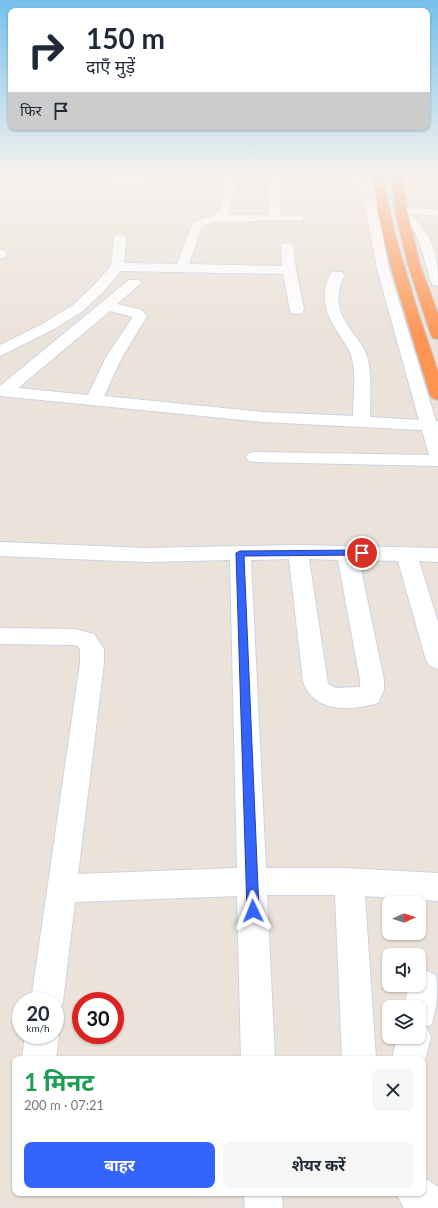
<!DOCTYPE html>
<html lang="hi">
<head>
<meta charset="utf-8">
<style>
  :root { --surface:#fff; --page:#f6f6f7; --text:#1f2937; --muted:#747a83; --accent:#3564fc }
  body { margin:0; font-family:Lato,"Noto Sans Devanagari",sans-serif; background:var(--page); color:var(--text); height:100vh; display:flex; flex-direction:column; font-size:15px; white-space:nowrap }
  * { box-sizing:border-box; margin:0 }
  p { font-size:13px; color:var(--muted) }
  .icon { flex:none; width:22px; height:22px; fill:none; stroke:currentColor; stroke-width:2; stroke-linecap:round; stroke-linejoin:round }
  .map { position:relative; flex:1; overflow:hidden }
  .details { position:absolute; left:12px; top:1056px; width:414px; height:140px; display:flex; flex-direction:column; background:var(--surface); border-radius:8px; box-shadow:0 1px 3px #0004 }
  .details>* { flex:none }
  .guide { position:absolute; left:8px; top:8px; width:422px; height:122px; border-radius:8px; box-shadow:0 1px 3px #0004; background:#fff; color:var(--text); overflow:hidden }
  .needle { width:26px; rotate:86deg }
  .fabs { position:absolute; left:382px; top:896px; display:grid; gap:8px }
  .fabs a { display:grid; place-items:center; width:44px; height:44px; border-radius:8px; background:var(--surface); box-shadow:0 1px 3px #0004; font-size:20px }
  .speed { position:absolute; left:12px; top:992px; display:flex; gap:8px; font-size:20px; font-weight:700; text-align:center }
  .speed>* { display:grid; place-content:center; width:52px; height:52px; border-radius:50%; background:var(--surface); box-shadow:0 1px 3px #0004; line-height:1 }
  .speed small { font-size:10px; font-weight:400 }
  .speed .limit { border:6px solid #d22; background:#fff; color:#111 }
  .pin { position:absolute; display:grid; place-items:center; width:34px; height:34px; color:#fff; margin:-17px; border:2px solid #fff; border-radius:50%; box-shadow:0 1px 4px #0007 }
  .me { position:absolute; width:44px; margin:-22px; rotate:358deg; stroke-linejoin:round; filter:drop-shadow(0 0 3px #0008) }
  .turn { display:flex; align-items:center; gap:14px; height:84px; padding:0 12px; font-size:18px }
  .turn .icon { width:52px; height:52px; stroke-width:2.5 }
  .turn b { display:block; font-size:28px; line-height:34px }
  .then { display:flex; align-items:center; height:38px; padding:0 12px; background:#0003; gap:8px; font-size:15px }
  .round { display:grid; place-items:center; flex:none; width:42px; height:42px; border-radius:8px; background:var(--page) }
  .summary { display:flex; align-items:center; justify-content:space-between; height:68px; padding:0 12px }
  h1 { font-size:24px; font-weight:700; line-height:30px; color:#1e9e55 }
  .primary-button { display:flex; gap:8px; margin-top:auto; padding:8px 12px }
  .primary-button a { flex:1; height:46px; border-radius:8px; background:var(--accent); color:#fff; font-size:16px; font-weight:700; line-height:46px; text-align:center }
  .primary-button a+a { background:var(--page); color:var(--text) }
  .map>svg:first-child { display:block }
</style>
</head>
<body>
<div class="map">
<svg width="438" height="1208" viewBox="0 0 438 1208">
  <rect width="100%" height="100%" fill="#ebe2d9"/>
  <g fill="none" stroke-linecap="round" stroke-linejoin="round">
    <g stroke="#ced3e2" stroke-width="2">
      <g id="minor">
        <path d="M 179,173 L 249,173 L 248,175 L 236,178 L 235,192 L 228,215 L 269,215 L 268,173 L 278,173 L 281,215 L 302,216 L 304,218 L 302,220 L 214,222 L 202,226 L 189,264 L 282,266 L 281,246 L 283,243 L 291,243 L 293,246 L 296,270 L 304,310 L 302,313 L 297,314 L 292,313 L 290,310 L 283,274 L 121,271 L 104,291 L 83,311 L 54,329 L 0,356 L 0,345 L 44,323 L 73,305 L 94,285 L 111,266 L 114,238 L 116,235 L 124,235 L 126,238 L 124,263 L 177,264 L 193,222 L 218,213 L 225,192 L 226,177 L 179,179 L 104,187 L 0,187 L 0,181 L 104,181 Z"/>
        <path d="M 348,173 L 359,173 L 369,188 L 383,192 L 384,194 L 383,196 L 386,199 L 377,206 L 389,269 L 436,421 L 438,421 L 438,466 L 255,462 L 249,461 L 246,457 L 249,453 L 255,452 L 429,455 L 422,430 L 263,422 L 0,396 L 0,386 L 129,280 L 139,280 L 141,283 L 117,304 L 142,310 L 147,316 L 122,357 L 104,396 L 263,412 L 353,416 C 353,397 357,375 351,355 C 349,348 343,341 339,334 C 326,315 318,294 332,272 L 342,272 L 344,275 C 333,302 339,315 356,337 C 360,343 365,349 367,356 C 372,375 370,397 370,417 L 419,420 L 377,269 L 365,205 L 376,197 L 361,192 ZM 110,311 L 133,317 L 106,357 L 88,395 L 18,388 Z"/>
        <path d="M 401,207 L 438,210 L 438,216 L 411,214 C 434,239 438,253 438,286 L 433,285 L 431,282 L 419,241 L 415,232 L 395,210 L 397,208 Z"/>
        <path d="M 0,250 L 5,251 L 7,254 L 5,257 L 0,258 Z"/>
        <path d="M 0,542 L 145,548 L 298,545 L 438,548 L 438,562 L 419,561 L 438,622 L 438,669 L 430,666 L 426,660 L 398,561 L 359,560 L 384,680 L 384,690 L 378,703 C 351,711 313,713 303,681 L 289,559 L 251,560 L 266,868 L 344,868 L 438,873 L 438,901 L 365,896 L 376,1059 L 342,1059 L 335,895 L 267,895 L 275,1059 L 241,1059 L 237,896 L 75,902 L 63,1001 L 59,1013 L 55,1014 L 55,1001 L 31,1001 L 80,663 L 80,650 L 78,646 L 74,645 L 0,644 L 0,628 L 74,629 L 94,634 L 104,649 L 104,663 L 78,874 L 237,868 L 230,560 L 145,562 L 0,556 ZM 309,559 L 338,560 L 360,680 L 360,687 L 336,688 L 328,684 Z"/>
        <path d="M 425,970 L 436,975 C 438,990 437,1010 431,1025 L 426,1026 L 431,1037 L 423,1067 L 423,1059 L 392,1059 L 397,1037 L 419,1037 L 419,1007 L 404,1007 L 409,985 L 419,985 L 419,972 Z"/>
        <path d="M 55,1026 L 59,1035 L 56,1059 L 22,1059 L 25,1035 L 55,1035 Z"/>
        <path d="M 423,1177 L 438,1187 L 438,1208 L 404,1208 L 396,1193 L 423,1193 Z"/>
        <path d="M 244,1193 L 282,1193 L 283,1208 L 245,1208 Z"/>
      </g>
    </g>
    <g stroke="#c3c3c3" stroke-width="2">
      <g id="highway">
        <path d="M 372,173 L 382,173 L 388,204 L 395,235 L 417,309 L 438,372 L 438,400 L 432,398 L 430,395 L 393,274 L 378,214 Z"/>
        <path d="M 392,173 L 402,173 L 407,210 L 420,265 L 438,314 L 438,339 L 433,338 L 431,335 L 408,265 L 395,210 Z"/>
      </g>
    </g>
    <use href="#minor" fill="#fff" fill-rule="evenodd"/>
    <use href="#highway" fill="#ff9350" fill-rule="evenodd"/>
  </g>
  <linearGradient id="sky" x2="0" y2="1"><stop stop-color="#75c0eb"/><stop offset="0.51" stop-color="#f6f2ee"/><stop offset="1" stop-color="#f6f2ee" stop-opacity="0"/></linearGradient>
  <rect width="438" height="342" fill="url(#sky)"/>
  <path fill="#3564fc" stroke="#2241a4" d="M 362,550 L 366,553 L 365,555 L 244,556 L 259,911 L 258,915 L 253,917 L 249,915 L 247,911 L 236,553 L 240,551 Z"/>
</svg>
<div class="fabs">
<a><svg class="needle" viewBox="-14 -14 28 28"><path d="M0-13l5 13h-10z" fill="#e53935"/><path d="M0 13l5-13h-10z" fill="#747a83"/></svg></a>
<a><svg class="icon" aria-label="sound" viewBox="0 0 24 24"><path d="M4 9h4l5-4v14l-5-4H4zM17 9q2 3 0 6"/></svg></a>
<a><svg class="icon" aria-label="layers" viewBox="0 0 24 24"><path d="M12 4l9 5-9 5-9-5zM3 14l9 5 9-5"/></svg></a>
</div>
<div class="speed"><div>20<small>km/h</small></div><div class="limit">30</div></div>
<div class="pin" style="left:362px;top:553px;background:#d93025"><svg class="icon" aria-label="arrive" viewBox="0 0 24 24"><path d="M6 21V4h12l-3 4 3 4H6"/></svg></div>
<svg class="me" style="left:253px;top:911px" viewBox="-20 -20 40 40"><path d="M0-17L14 15 0 8-14 15z" fill="#3564fc" stroke="#fff" stroke-width="4"/></svg>
<div class="guide">
<div class="turn"><svg class="icon" aria-label="right" viewBox="0 0 24 24"><path d="M7 20v-9h11M14 6l5 5-5 5"/></svg><div><b>150 m</b>दाएँ मुड़ें</div></div>
<div class="then">फिर<svg class="icon" aria-label="arrive" viewBox="0 0 24 24"><path d="M6 21V4h12l-3 4 3 4H6"/></svg></div>
</div>
<section class="details">
<div class="summary"><div><h1>1 मिनट</h1><p>200 m · 07:21</p></div><a class="round"><svg class="icon" aria-label="close" viewBox="0 0 24 24"><path d="M6 6l12 12M18 6L6 18"/></svg></a></div>
<div class="primary-button"><a>बाहर</a><a>शेयर करें</a></div>
</section>
</div>
</body>
</html>
